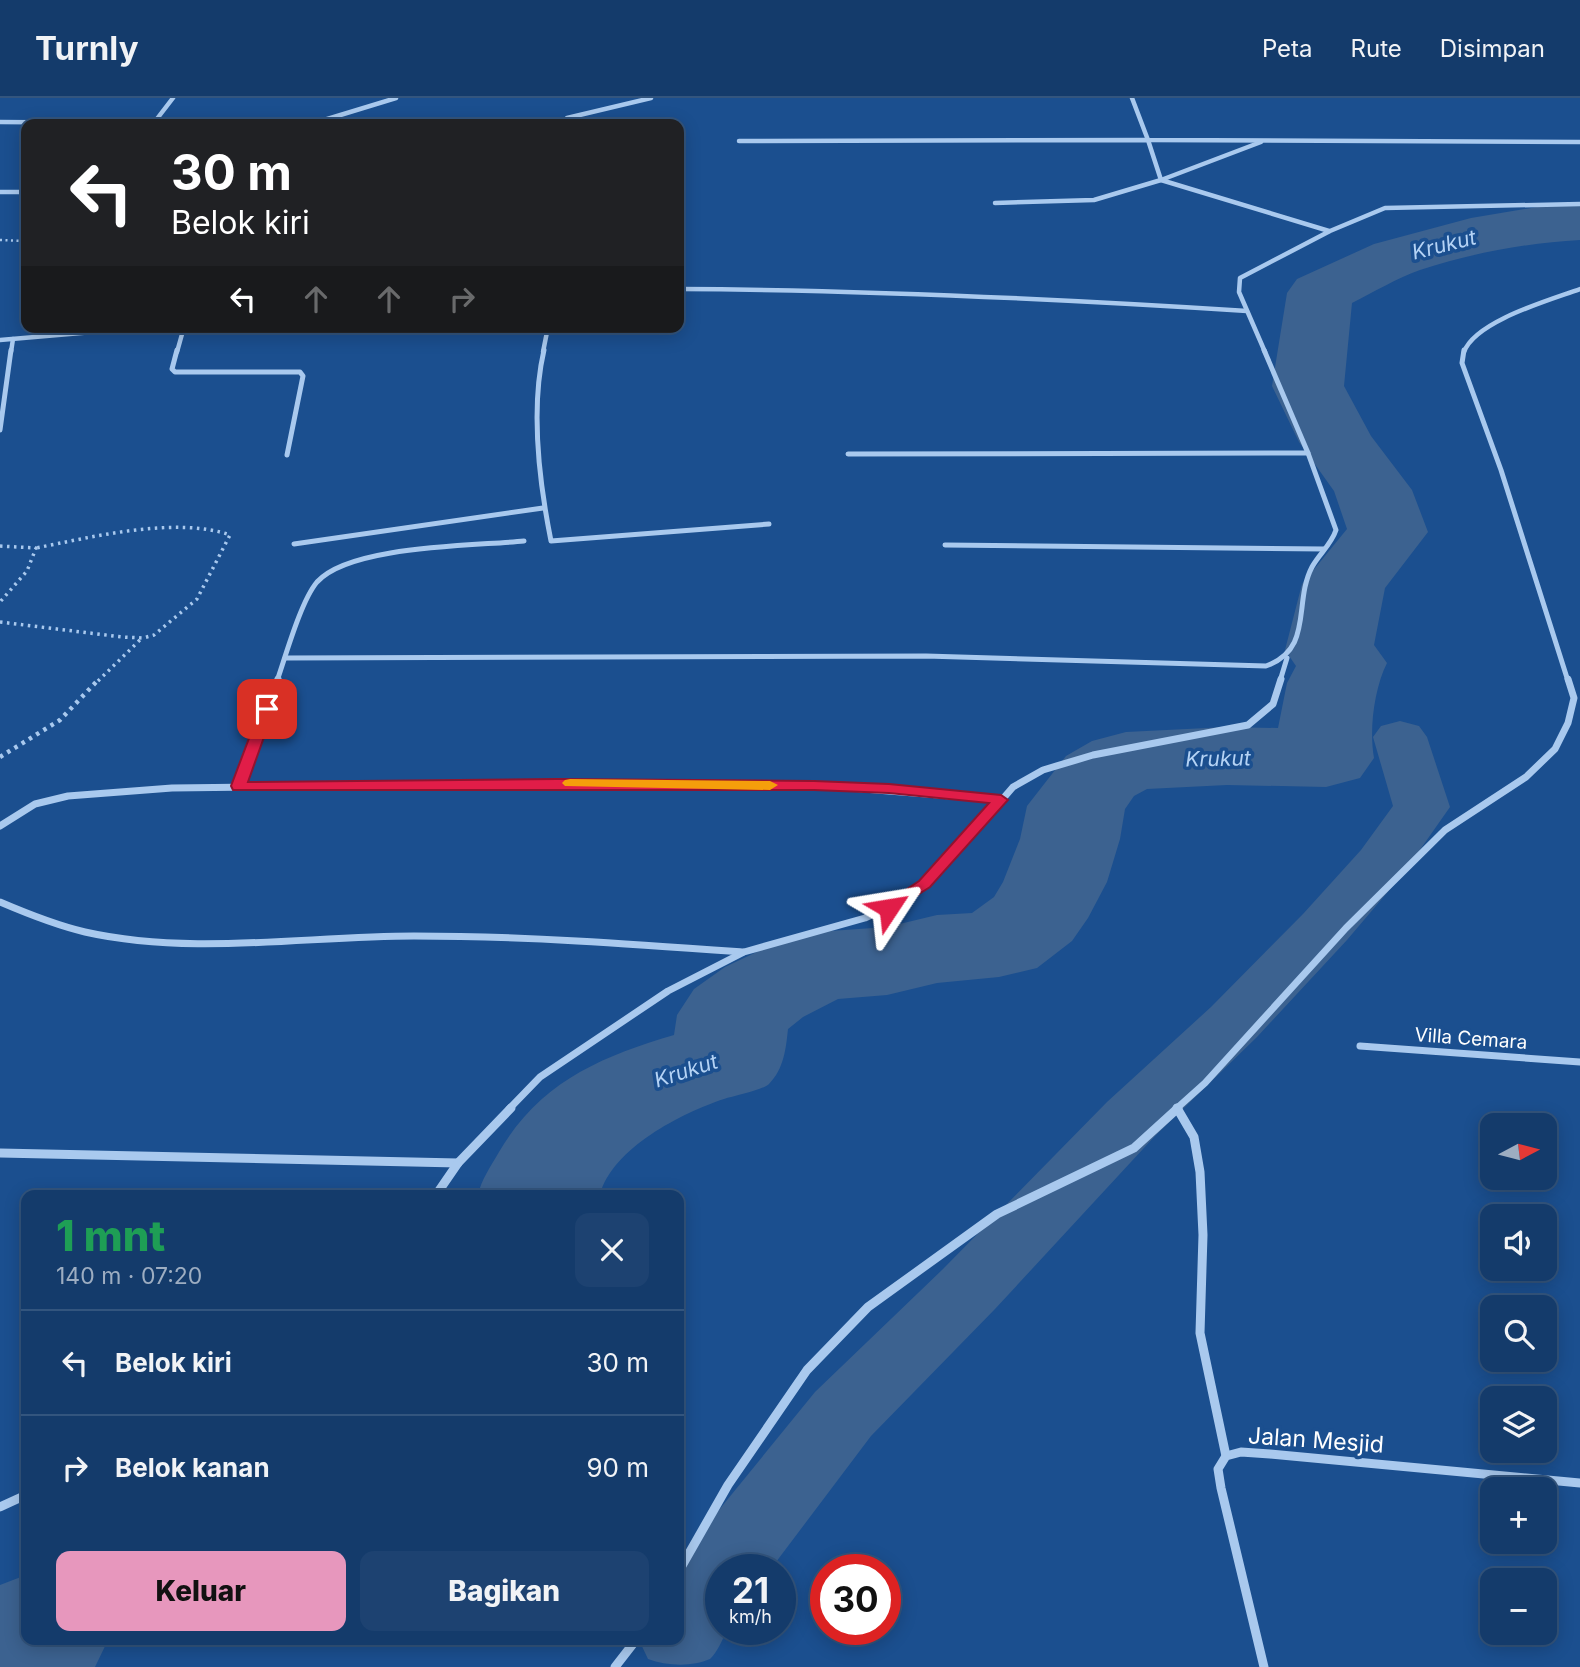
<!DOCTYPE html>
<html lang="id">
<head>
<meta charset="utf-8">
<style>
  :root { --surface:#143b6b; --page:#1d4271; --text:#f1f3f6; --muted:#9dadc1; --line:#33557e; --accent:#e797bd }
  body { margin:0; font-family:Inter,sans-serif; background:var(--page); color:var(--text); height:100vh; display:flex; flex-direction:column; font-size:26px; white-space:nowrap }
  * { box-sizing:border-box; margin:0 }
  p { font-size:23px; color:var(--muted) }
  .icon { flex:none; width:38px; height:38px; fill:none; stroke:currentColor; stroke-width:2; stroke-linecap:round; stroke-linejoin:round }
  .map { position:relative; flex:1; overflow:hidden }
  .details { position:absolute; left:21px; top:1092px; width:663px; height:455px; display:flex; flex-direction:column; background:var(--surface); border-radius:14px; box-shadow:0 4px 18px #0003,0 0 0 2px var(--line) }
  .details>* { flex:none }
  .hud { position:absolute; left:21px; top:21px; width:663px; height:214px; border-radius:14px; box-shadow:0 4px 18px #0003,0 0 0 2px var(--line); background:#202124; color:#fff; overflow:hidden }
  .needle { width:46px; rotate:83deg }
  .buttons { position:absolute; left:1480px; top:1015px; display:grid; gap:14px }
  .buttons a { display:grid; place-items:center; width:77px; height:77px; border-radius:14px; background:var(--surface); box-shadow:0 4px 18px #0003,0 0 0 2px var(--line); font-size:35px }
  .speed { position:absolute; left:705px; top:1456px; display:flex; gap:14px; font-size:35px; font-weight:700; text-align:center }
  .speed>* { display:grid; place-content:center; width:91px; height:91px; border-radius:50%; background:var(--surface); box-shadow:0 4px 18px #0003,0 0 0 2px var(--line); line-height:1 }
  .speed small { font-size:18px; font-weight:400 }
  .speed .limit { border:10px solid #d22; background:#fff; color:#111 }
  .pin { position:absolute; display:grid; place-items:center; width:60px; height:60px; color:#fff; margin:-30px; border-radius:14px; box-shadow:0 4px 10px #0006 }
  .me { position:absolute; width:77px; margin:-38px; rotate:57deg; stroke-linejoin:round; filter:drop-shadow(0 0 5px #0008) }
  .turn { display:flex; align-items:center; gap:24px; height:147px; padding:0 35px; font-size:32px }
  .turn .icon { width:91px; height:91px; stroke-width:2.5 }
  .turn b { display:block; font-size:49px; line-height:60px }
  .lanes { display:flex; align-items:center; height:66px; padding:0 35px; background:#0003; justify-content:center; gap:35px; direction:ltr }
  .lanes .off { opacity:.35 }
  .round { display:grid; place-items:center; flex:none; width:74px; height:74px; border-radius:14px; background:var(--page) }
  .overview { display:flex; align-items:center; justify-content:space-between; height:119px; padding:0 35px }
  h1 { font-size:42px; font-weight:800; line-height:52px; color:#1e9e55 }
  .button { display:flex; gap:14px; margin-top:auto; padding:14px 35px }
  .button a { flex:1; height:80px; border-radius:14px; background:var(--accent); color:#111; font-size:28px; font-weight:800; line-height:80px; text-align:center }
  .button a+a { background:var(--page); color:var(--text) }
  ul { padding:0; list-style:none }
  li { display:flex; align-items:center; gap:21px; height:105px; padding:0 35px; border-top:2px solid var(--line) }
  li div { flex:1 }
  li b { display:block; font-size:26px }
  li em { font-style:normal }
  header { display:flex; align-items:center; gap:42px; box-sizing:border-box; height:98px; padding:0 35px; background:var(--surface); border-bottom:2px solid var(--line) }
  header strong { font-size:33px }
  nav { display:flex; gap:38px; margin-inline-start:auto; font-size:24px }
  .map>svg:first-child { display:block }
</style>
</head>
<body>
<header>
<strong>Turnly</strong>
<nav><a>Peta</a><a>Rute</a><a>Disimpan</a></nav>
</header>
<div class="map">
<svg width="1580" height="1569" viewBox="0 0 1580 1569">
  <rect width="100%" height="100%" fill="#1b4f8f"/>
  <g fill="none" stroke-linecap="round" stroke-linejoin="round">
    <path fill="#3c6290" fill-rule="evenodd" d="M 1400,623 L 1419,628 L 1427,639 L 1450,709 L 1403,776 L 1347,842 L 1257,939 L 1155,1038 L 995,1211 L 871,1338 L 770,1472 L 721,1472 L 721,1531 L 728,1531 C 723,1540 717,1555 710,1561 C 692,1569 667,1568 648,1561 L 639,1542 L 679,1542 L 679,1461 L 815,1294 L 943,1171 L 1107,1004 L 1211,909 L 1303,816 L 1361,752 L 1393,708 L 1373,639 L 1381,628 Z"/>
    <g fill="#3c6290" fill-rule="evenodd">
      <path d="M 1580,106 L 1580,142 C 1526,145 1472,155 1420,172 C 1397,180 1374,194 1352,205 L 1344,288 L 1371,338 L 1412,392 L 1428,434 L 1385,490 L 1374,547 L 1387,565 C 1374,591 1369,632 1374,660 L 1360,680 L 1326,689 L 1227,687 L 1147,691 L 1134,698 L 1125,711 L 1120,741 L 1107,784 L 1088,820 L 1072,843 L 1037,870 L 999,879 L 937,885 L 887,897 L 838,901 L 803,919 L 788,931 C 786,950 784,971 769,986 C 763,992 734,998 724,1001 C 682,1015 612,1050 600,1097 L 478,1097 C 481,1082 491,1068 499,1054 C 540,984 600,959 674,937 L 677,917 L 694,891 L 725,869 L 778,844 L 816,834 L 887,829 L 937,817 L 972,815 L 994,799 L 1003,784 L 1020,741 L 1027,708 L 1066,658 L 1092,643 L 1126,634 L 1227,629 L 1278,630 L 1287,585 L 1296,568 L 1285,552 L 1302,486 L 1347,431 L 1334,393 L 1299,344 L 1272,288 L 1287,195 L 1297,181 L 1374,146 L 1471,120 L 1543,108 Z"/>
      <path d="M 26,1477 L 26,1542 L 108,1542 L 95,1569 L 0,1569 L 0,1487 Z"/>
    </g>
    <path stroke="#a9c9ee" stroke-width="2.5" stroke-dasharray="2 3.5" stroke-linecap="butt" d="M 0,142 L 26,143"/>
    <g stroke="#a9c9ee" stroke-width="3.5" stroke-dasharray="2.5 4.5" stroke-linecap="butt">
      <path d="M 0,448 L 36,450 L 27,473 L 0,504"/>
      <path d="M 0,524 L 122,539 L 143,540 L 154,537 L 197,501 L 230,437 C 176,418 92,439 36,450"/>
      <path d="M 98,583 L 142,540"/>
    </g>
    <path stroke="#a9c9ee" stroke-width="4.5" stroke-dasharray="3.5 5" stroke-linecap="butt" d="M 0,659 L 60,622 L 99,581"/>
    <g stroke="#a9c9ee" stroke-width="4.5">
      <path d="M 1132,0 L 1148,42 L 1580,44"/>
      <path d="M 567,20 L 651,0"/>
      <path d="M 0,24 L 266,26"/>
      <path d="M 153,26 L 173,0"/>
      <path d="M 292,26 L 324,22 L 396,0"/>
      <path d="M 739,43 L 1148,42 L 1161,82 L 1329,133"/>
      <path d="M 0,94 L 26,94"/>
      <path d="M 995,105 L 1094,102 L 1161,82 L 1261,44"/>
      <path d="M 679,191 C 869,192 1058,201 1247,213"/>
      <path d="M 0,242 L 151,229"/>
      <path d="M 11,254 L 13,241"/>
      <path d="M 177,254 L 184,229"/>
      <path d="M 543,254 L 548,229"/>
      <path d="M 1265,254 L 1239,194 L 1240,180 L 1330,133 L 1385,110 L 1580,106"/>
      <path d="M 1464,254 C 1475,223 1550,202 1580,191"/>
    </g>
    <g stroke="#a9c9ee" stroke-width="5">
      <path d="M 177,252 L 172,271 L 175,274 L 300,274 L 303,278 L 287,357"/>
      <path d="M 544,252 C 530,312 539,383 551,443 L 769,426"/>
      <path d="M 1464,252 L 1462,265 L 1501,372 L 1568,583"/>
      <path d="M 0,332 L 11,252"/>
      <path d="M 848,356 L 1308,355"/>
      <path d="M 294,446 L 543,410"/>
      <path d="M 945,447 L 1324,451"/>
      <path d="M 285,560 L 926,558 L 1266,568 C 1314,551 1293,505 1312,469 C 1319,456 1331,447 1336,432 L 1308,355 L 1264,252"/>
      <path d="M 277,583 C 286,557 301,503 317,484 C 350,447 475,448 524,443"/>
      <path d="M 1280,583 L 1287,560"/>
    </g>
    <g stroke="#a9c9ee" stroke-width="7">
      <path d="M 239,688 L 278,581"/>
      <path d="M 0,728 L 35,706 L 68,698 L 172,690 L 557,685 L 814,687 L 1001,702"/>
      <path d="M 0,804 C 28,816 55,827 85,834 C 192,858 306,838 414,838 C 524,838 633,846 743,854"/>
      <path d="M 1360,948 L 1580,964"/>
      <path d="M 509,1011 L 540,979 L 668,893 L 744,854 L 865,820 L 909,799 L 982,725 L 1013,689 L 1043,672 L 1093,657 L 1248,627 L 1273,606 L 1281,581"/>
      <path d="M 1176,1011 L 1205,985 L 1346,830 L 1445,732 L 1526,679 L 1555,651 L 1568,625 L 1574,600 L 1568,581"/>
    </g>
    <g stroke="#a9c9ee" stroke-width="9">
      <path d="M 1177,1010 L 1194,1039 L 1200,1074 L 1203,1137 L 1200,1235 L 1226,1358"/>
      <path d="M 0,1055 L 458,1065"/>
      <path d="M 436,1097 L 458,1065 L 511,1010"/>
      <path d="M 0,1409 L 26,1397"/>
      <path d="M 679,1473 L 728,1387 L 807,1272 L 868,1209 L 997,1116 L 1134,1050 L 1178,1010"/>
      <path d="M 615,1569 L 636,1542"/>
      <path d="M 1264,1569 L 1221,1390 L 1218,1371 L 1226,1358 L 1241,1354 L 1270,1356 L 1580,1385"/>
    </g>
  </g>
  <path fill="#e11d48" stroke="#92132f" stroke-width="2" d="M 267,607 L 274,611 L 248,684 L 557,681 L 814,683 L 889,686 L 1001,697 L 1008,702 L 930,789 L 889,815 L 881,810 L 883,807 L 919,783 L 989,705 L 889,695 L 814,692 L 233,692 L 231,688 L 260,611 Z"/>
  <path fill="#f59e0b" d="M 570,681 L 770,683 L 778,687 L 770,692 L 565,688 L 562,685 L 565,682 Z"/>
  <g text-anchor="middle" stroke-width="7" stroke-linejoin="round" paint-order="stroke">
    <g font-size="19" fill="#fff" stroke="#1b4f8f">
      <text transform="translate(1471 940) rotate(4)" y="7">Villa Cemara</text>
    </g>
    <g font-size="21" font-style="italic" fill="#b5d3f5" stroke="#1b4f8f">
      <text transform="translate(1444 147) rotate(-14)" y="7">Krukut</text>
      <text transform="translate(1218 661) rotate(-1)" y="7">Krukut</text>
      <text transform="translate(686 973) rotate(-18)" y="7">Krukut</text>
    </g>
    <g font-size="23" fill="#fff" stroke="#1b4f8f">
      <text transform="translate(1316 1342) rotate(4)" y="8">Jalan Mesjid</text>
    </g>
  </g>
</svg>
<div class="buttons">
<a><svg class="needle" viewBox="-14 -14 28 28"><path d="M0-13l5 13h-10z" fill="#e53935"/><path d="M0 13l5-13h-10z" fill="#9dadc1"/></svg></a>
<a><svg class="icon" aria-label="sound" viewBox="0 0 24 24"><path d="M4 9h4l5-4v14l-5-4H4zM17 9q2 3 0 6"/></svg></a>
<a><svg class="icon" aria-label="search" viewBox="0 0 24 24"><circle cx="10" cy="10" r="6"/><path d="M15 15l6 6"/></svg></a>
<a><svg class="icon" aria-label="layers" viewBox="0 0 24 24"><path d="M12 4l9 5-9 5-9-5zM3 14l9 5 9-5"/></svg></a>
<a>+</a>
<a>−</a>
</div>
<div class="speed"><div>21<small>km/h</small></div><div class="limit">30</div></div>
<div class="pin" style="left:267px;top:611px;background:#d93025"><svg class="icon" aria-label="arrive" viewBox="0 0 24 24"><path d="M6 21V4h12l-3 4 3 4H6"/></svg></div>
<svg class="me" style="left:889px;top:810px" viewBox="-20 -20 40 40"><path d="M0-17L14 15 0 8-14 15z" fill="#e11d48" stroke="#fff" stroke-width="4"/></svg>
<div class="hud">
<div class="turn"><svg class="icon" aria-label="left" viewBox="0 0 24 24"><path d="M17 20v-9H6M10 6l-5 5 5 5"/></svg><div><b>30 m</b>Belok kiri</div></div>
<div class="lanes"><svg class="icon" aria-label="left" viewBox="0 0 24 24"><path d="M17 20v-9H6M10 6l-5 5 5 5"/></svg><svg class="icon off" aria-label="ahead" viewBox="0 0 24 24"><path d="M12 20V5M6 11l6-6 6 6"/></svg><svg class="icon off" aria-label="ahead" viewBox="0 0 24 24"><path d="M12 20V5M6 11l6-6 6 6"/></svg><svg class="icon off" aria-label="right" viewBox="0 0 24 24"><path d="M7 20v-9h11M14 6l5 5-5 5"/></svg></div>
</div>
<section class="details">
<div class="overview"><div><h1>1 mnt</h1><p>140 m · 07:20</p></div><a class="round"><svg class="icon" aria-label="close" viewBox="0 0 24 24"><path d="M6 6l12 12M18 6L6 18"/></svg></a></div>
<ul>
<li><svg class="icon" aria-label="left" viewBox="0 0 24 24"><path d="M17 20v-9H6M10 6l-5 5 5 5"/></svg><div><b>Belok kiri</b></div><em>30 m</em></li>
<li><svg class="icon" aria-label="right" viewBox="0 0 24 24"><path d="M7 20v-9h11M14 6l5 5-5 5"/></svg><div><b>Belok kanan</b></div><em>90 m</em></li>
</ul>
<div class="button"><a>Keluar</a><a>Bagikan</a></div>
</section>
</div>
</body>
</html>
